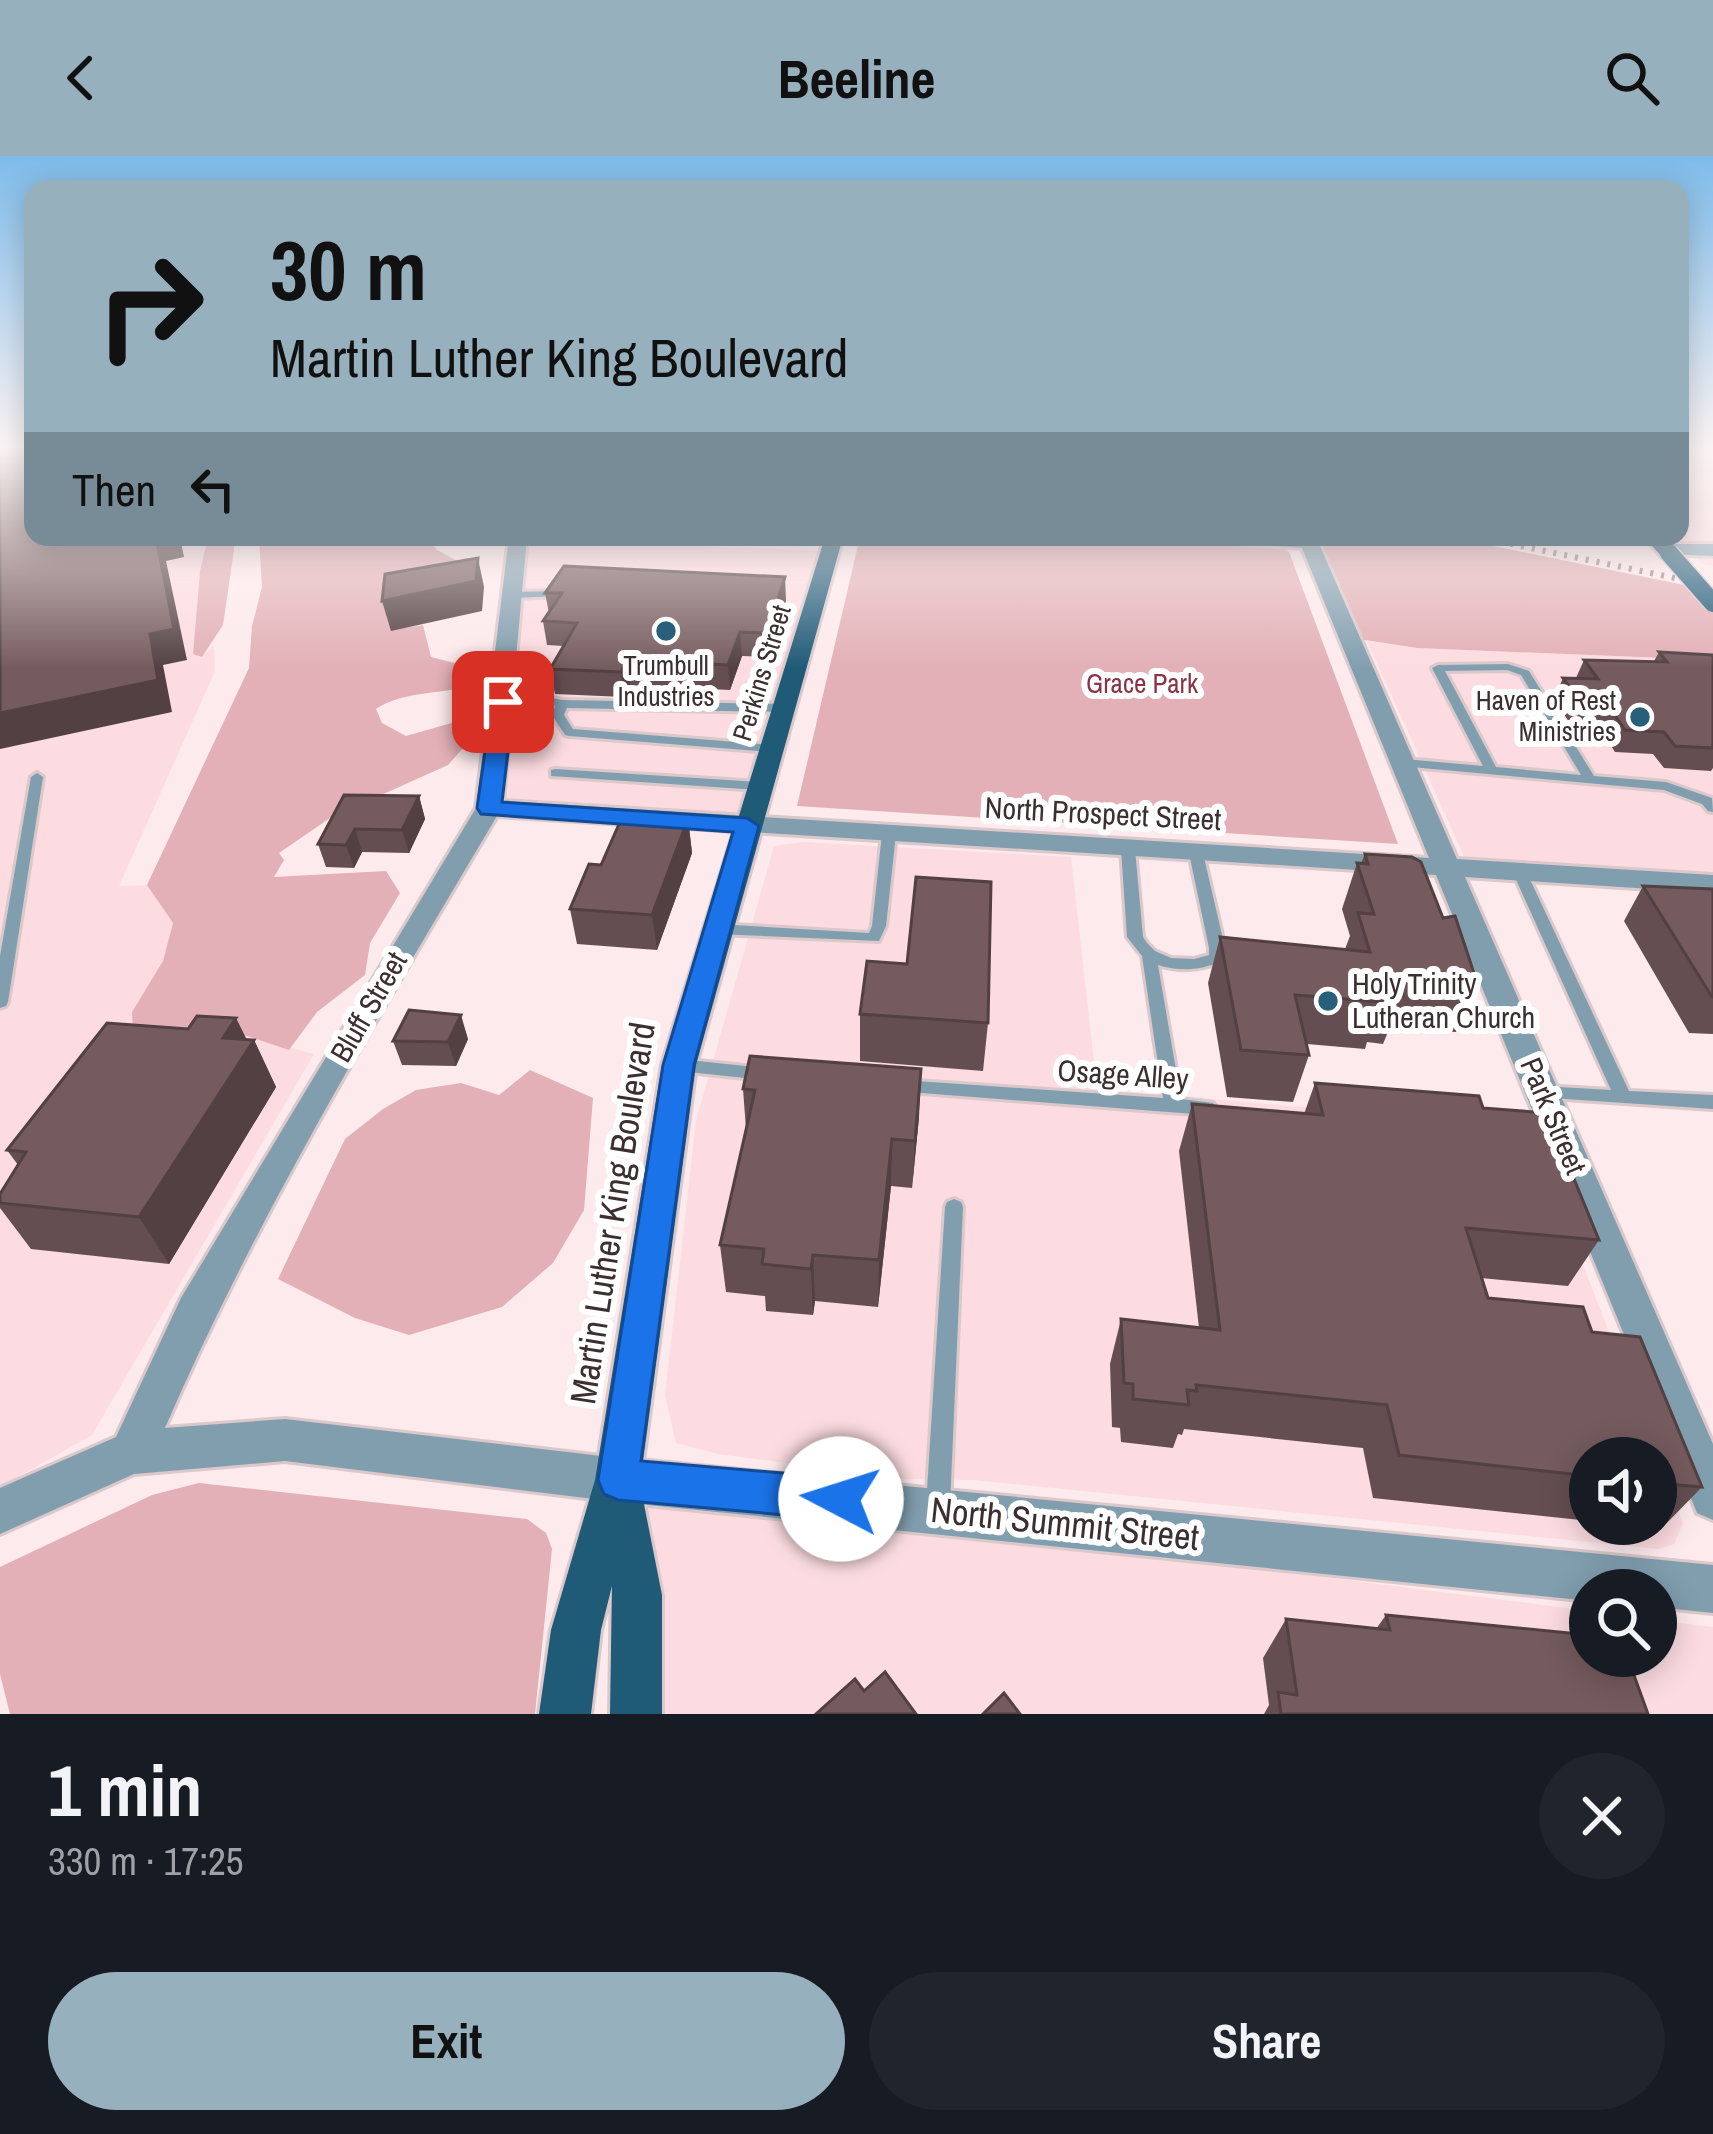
<!DOCTYPE html>
<html lang="en">
<head>
<meta charset="utf-8">
<style>
  :root { --surface:#171b24; --page:#20242c; --text:#f1f3f6; --muted:#9ea1a6; --accent:#97b0be }
  body { margin:0; font-family:"Archivo Narrow",sans-serif; background:var(--page); color:var(--text); height:100vh; display:flex; flex-direction:column; font-size:45px; white-space:nowrap }
  * { box-sizing:border-box; margin:0 }
  p { font-size:39px; color:var(--muted) }
  .icon { flex:none; width:66px; height:66px; fill:none; stroke:currentColor; stroke-width:2; stroke-linecap:round; stroke-linejoin:round }
  .map { position:relative; height:1558px; overflow:hidden }
  .details { display:flex; flex-direction:column; background:var(--surface); flex:1 }
  .details>* { flex:none }
  .guide { position:absolute; left:24px; top:24px; width:1665px; height:366px; border-radius:24px; box-shadow:0 6px 30px #0003; background:#97b0be; color:#111; overflow:hidden }
  .fabs { position:absolute; left:1569px; top:1281px; display:grid; gap:24px }
  .fabs a { display:grid; place-items:center; width:108px; height:108px; border-radius:50%; background:var(--surface); box-shadow:0 6px 30px #0003; font-size:60px }
  .pin { position:absolute; display:grid; place-items:center; width:102px; height:102px; color:#fff; margin:-51px; border-radius:24px; box-shadow:0 6px 18px #0006 }
  .me { position:absolute; width:132px; margin:-66px; rotate:275deg; stroke-linejoin:round; filter:drop-shadow(0 0 9px #0008) }
  .turn { display:flex; align-items:center; gap:42px; height:252px; padding:0 48px; font-size:54px }
  .turn .icon { width:156px; height:156px; stroke-width:2.5 }
  .turn b { display:block; font-size:84px; line-height:102px }
  .then { display:flex; align-items:center; height:114px; padding:0 48px; background:#0003; gap:24px; font-size:45px }
  .round { display:grid; place-items:center; flex:none; width:126px; height:126px; border-radius:63px; background:var(--page) }
  .headline { display:flex; align-items:center; justify-content:space-between; height:204px; padding:0 48px }
  h1 { font-size:72px; font-weight:800; line-height:90px }
  .cta { display:flex; gap:24px; margin-top:auto; padding:24px 48px }
  .cta a { flex:1; height:138px; border-radius:72px; background:var(--accent); color:#111; font-size:48px; font-weight:800; line-height:138px; text-align:center }
  .cta a+a { background:var(--page); color:var(--text) }
  header { display:flex; justify-content:space-between; align-items:center; height:156px; padding:0 48px; background:var(--accent); color:#111; font-size:54px; font-weight:800 }
  .map>svg:first-child { display:block }
</style>
</head>
<body>
<header><svg class="icon" aria-label="back" viewBox="0 0 24 24"><path d="M15 5l-7 7 7 7"/></svg>Beeline<svg class="icon" aria-label="search" viewBox="0 0 24 24"><circle cx="10" cy="10" r="6"/><path d="M15 15l6 6"/></svg></header>
<div class="map">
<svg width="1713" height="1558" viewBox="0 0 1713 1558">
  <rect width="100%" height="100%" fill="#fdeaec"/>
  <g fill="#fcdce0" fill-rule="evenodd">
    <path d="M 0,294 L 33,294 L 33,381 L 208,381 L 200,416 L 193,498 L 202,501 L 214,489 L 215,515 L 119,730 L 147,729 L 173,767 L 163,805 L 132,856 L 187,891 L 247,880 L 314,898 L 92,1279 L 0,1331 Z"/>
    <path d="M 1680,294 L 1713,294 L 1713,410 L 1702,408 L 1676,381 L 1680,381 Z"/>
    <path d="M 528,381 L 672,381 L 669,389 L 823,395 L 737,662 L 500,648 Z"/>
    <path d="M 1367,485 L 1417,492 L 1713,504 L 1713,720 L 1465,703 Z"/>
    <path d="M 804,686 L 1071,701 L 1097,933 L 1506,969 L 1538,993 L 1683,1367 L 1674,1388 L 1658,1393 L 973,1324 L 908,1323 L 718,1298 L 676,1287 L 665,1239 L 696,965 L 774,690 ZM 1590,1302 L 1656,1302 L 1656,1368 L 1590,1368 Z"/>
    <path d="M 632,1333 L 1590,1455 L 1590,1500 L 1656,1500 L 1656,1464 L 1713,1471 L 1713,1558 L 648,1558 Z"/>
  </g>
  <g fill="#e2b0b6">
    <path d="M 208,381 L 233,381 L 234,394 L 223,469 L 202,501 L 193,498 L 200,415 Z"/>
    <path d="M 259,381 L 426,381 L 437,394 L 476,415 L 391,474 L 423,469 L 431,501 L 478,513 L 480,526 C 446,540 406,533 376,553 L 382,567 L 406,580 L 455,566 L 480,573 L 448,609 L 330,662 L 279,697 L 284,704 L 274,721 L 386,715 L 400,737 L 370,787 L 365,819 L 317,856 L 289,894 L 247,880 L 187,891 L 135,908 L 132,856 L 163,805 L 173,767 L 147,729 L 249,512 L 252,470 L 262,431 Z"/>
    <path d="M 860,381 L 1127,381 L 1281,391 L 1289,396 L 1398,688 L 797,650 Z"/>
    <path d="M 1307,381 L 1449,381 L 1699,432 L 1713,446 L 1713,504 L 1417,492 L 1352,482 Z"/>
    <path d="M 530,914 L 593,942 L 584,1054 L 553,1107 L 502,1151 L 409,1179 L 355,1162 L 278,1123 L 345,983 L 383,953 L 416,934 L 461,927 L 499,939 Z"/>
    <path d="M 199,1327 L 527,1363 L 546,1377 L 552,1393 L 535,1558 L 10,1558 L 0,1518 L 0,1411 L 152,1339 Z"/>
  </g>
  <g fill="none" stroke-linecap="round" stroke-linejoin="round">
    <g stroke="#dac8ca" stroke-width="6">
      <g id="service">
        <path d="M 558,435 L 562,436 L 562,440 L 512,442 L 507,439 L 512,436 Z"/>
        <path d="M 1508,508 L 1529,515 L 1594,620 L 1666,626 L 1712,642 L 1713,656 L 1708,655 L 1702,648 L 1664,634 L 1400,610 L 1400,604 L 1404,603 L 1483,610 L 1432,512 L 1438,509 ZM 1507,514 L 1521,519 L 1581,619 L 1496,611 L 1445,515 Z"/>
        <path d="M 538,539 L 562,544 L 783,548 L 789,552 L 783,556 L 567,552 L 564,559 L 573,573 L 774,589 L 776,592 L 770,596 L 569,580 L 565,579 L 552,559 L 555,550 L 538,547 L 503,550 L 497,546 L 503,542 Z"/>
        <path d="M 555,613 L 759,626 L 765,630 L 759,634 L 551,620 L 551,614 Z"/>
        <path d="M 37,617 L 43,621 L 8,846 L 6,850 L 0,852 L 0,800 L 31,621 Z"/>
        <path d="M 889,674 L 896,678 L 886,770 L 879,785 L 717,778 L 710,773 L 717,768 L 869,777 L 872,770 L 882,678 Z"/>
        <path d="M 1128,689 L 1135,693 L 1143,781 L 1147,787 L 1155,795 L 1171,802 L 1194,803 L 1209,799 L 1209,792 L 1189,697 L 1196,693 L 1203,697 L 1225,792 L 1221,806 C 1199,814 1181,816 1158,809 L 1181,943 L 1213,947 L 1216,952 L 1213,957 L 1207,959 L 896,935 L 893,930 L 896,925 L 902,924 L 1163,942 L 1142,800 L 1127,781 L 1121,693 Z"/>
        <path d="M 1520,713 L 1527,717 L 1629,935 L 1713,939 L 1713,953 L 1536,941 L 1533,936 L 1536,931 L 1542,930 L 1611,934 L 1513,717 Z"/>
        <path d="M 679,903 L 764,912 L 770,914 L 772,918 L 770,922 L 764,924 L 679,915 L 673,913 L 671,909 L 673,905 Z"/>
        <path d="M 954,1043 L 961,1046 L 963,1051 L 950,1350 L 946,1358 L 938,1362 L 930,1358 L 926,1350 L 945,1051 L 947,1046 Z"/>
      </g>
    </g>
    <g stroke="#dac8ca" stroke-width="6">
      <path id="minor" d="M 509,381 L 527,381 L 503,645 L 1429,702 L 1302,392 L 1237,387 L 1228,381 L 1316,381 L 1457,703 L 1713,719 L 1713,737 L 1465,721 L 1713,1288 L 1713,1364 L 1697,1357 L 1436,719 L 497,660 C 379,859 257,1059 165,1272 L 285,1263 L 618,1302 L 1713,1409 L 1713,1457 L 1656,1451 L 1656,1434 L 1590,1434 L 1590,1445 L 618,1346 L 285,1305 L 134,1318 L 0,1378 L 0,1332 L 116,1281 L 181,1142 L 476,652 Z"/>
    </g>
    <g stroke="#dac8ca" stroke-width="6">
      <path id="tertiary" d="M 1658,388 L 1713,388 L 1713,400 L 1665,398 L 1655,392 Z"/>
    </g>
    <g stroke="#dac8ca" stroke-width="6">
      <g id="primary">
        <path d="M 825,381 L 843,381 L 696,909 L 640,1328 L 662,1439 L 662,1558 L 610,1558 L 612,1430 L 601,1474 L 591,1558 L 539,1558 L 551,1474 L 595,1324 L 662,909 Z"/>
        <path d="M 1644,381 L 1664,381 L 1679,397 L 1662,401 Z"/>
      </g>
    </g>
    <use href="#service" fill="#819eaf" fill-rule="evenodd"/>
    <use href="#minor" fill="#819eaf" fill-rule="evenodd"/>
    <use href="#tertiary" fill="#819eaf" fill-rule="evenodd"/>
    <use href="#primary" fill="#1f5a77" fill-rule="evenodd"/>
    <path stroke="#968688" stroke-width="6" stroke-dasharray="3 8" stroke-linecap="butt" d="M 1478,381 L 1713,430"/>
    <g stroke="#dac8ca" stroke-width="21" stroke-linecap="butt">
      <path id="primary-bridge" d="M 1669,397 L 1713,447"/>
    </g>
    <use href="#primary-bridge" stroke="#1f5a77" stroke-width="18"/>
  </g>
  <g fill="#654e51">
    <path d="M 767,381 L 799,381 L 796,390 L 767,389 Z"/>
    <path d="M 545,437 L 786,444 L 768,501 L 742,500 L 730,534 L 630,529 L 624,541 L 555,538 L 550,513 L 564,490 L 547,489 L 543,465 L 549,457 Z"/>
    <path d="M 1659,496 L 1713,499 L 1713,612 L 1711,615 L 1664,612 L 1653,598 L 1615,596 L 1604,579 L 1577,578 L 1554,543 L 1563,522 L 1576,522 L 1584,504 L 1654,505 Z"/>
    <path d="M 419,640 L 425,663 L 409,697 L 362,696 L 354,712 L 326,711 L 318,688 Z"/>
    <path d="M 688,663 L 692,697 L 657,794 L 577,788 L 570,753 L 601,709 Z"/>
    <path d="M 1365,698 L 1443,762 L 1478,829 L 1456,876 L 1390,871 L 1383,888 L 1367,886 L 1365,893 L 1307,888 L 1309,899 L 1293,946 L 1227,941 L 1208,827 L 1220,781 L 1345,793 L 1350,780 L 1342,753 L 1357,707 L 1361,707 Z"/>
    <path d="M 1643,730 L 1713,733 L 1713,878 L 1689,877 L 1624,765 Z"/>
    <path d="M 860,858 L 988,867 L 983,915 L 860,905 Z"/>
    <path d="M 246,883 L 254,884 L 276,931 L 169,1108 L 31,1093 L 0,1052 L 0,1038 L 18,1009 L 7,994 Z"/>
    <path d="M 468,883 L 456,910 L 402,909 L 393,885 Z"/>
    <path d="M 1315,927 L 1483,952 L 1599,1084 L 1568,1130 L 1481,1122 L 1488,1142 L 1592,1176 L 1702,1331 L 1661,1373 L 1613,1368 L 1656,1368 L 1656,1302 L 1590,1302 L 1590,1365 L 1373,1342 L 1363,1292 L 1184,1273 L 1182,1279 L 1178,1278 L 1173,1292 L 1121,1286 L 1120,1272 L 1112,1271 L 1110,1208 L 1121,1163 L 1199,1172 L 1179,995 L 1192,948 L 1304,958 Z"/>
    <path d="M 743,933 L 919,961 L 912,1032 L 891,1030 L 878,1151 L 815,1145 L 813,1159 L 766,1155 L 765,1140 L 726,1136 L 720,1089 L 746,973 Z"/>
    <path d="M 1386,1459 L 1648,1558 L 1264,1558 L 1269,1549 L 1263,1502 L 1286,1463 L 1376,1473 Z"/>
  </g>
  <g fill="#524042">
    <path d="M 156,381 L 180,381 L 184,401 L 166,405 L 187,504 L 163,509 L 172,556 L 0,593 L 0,557 L 150,478 Z"/>
    <path d="M 478,402 L 484,431 L 482,455 L 391,475 L 382,445 Z"/>
    <path d="M 785,421 L 786,444 L 768,501 L 767,477 Z"/>
    <path d="M 740,476 L 742,500 L 730,534 L 728,509 Z"/>
    <path d="M 627,504 L 630,529 L 624,541 L 621,516 Z"/>
    <path d="M 419,640 L 425,663 L 409,697 L 402,674 Z"/>
    <path d="M 688,663 L 692,697 L 657,794 L 652,759 Z"/>
    <path d="M 355,673 L 362,696 L 354,712 L 346,689 Z"/>
    <path d="M 461,859 L 468,883 L 456,910 L 448,886 Z"/>
    <path d="M 236,862 L 250,890 L 254,884 L 276,931 L 169,1108 L 139,1061 L 223,882 Z"/>
    <path d="M 921,913 L 919,961 L 912,1032 L 915,985 Z"/>
    <path d="M 892,983 L 891,1030 L 878,1151 L 879,1104 Z"/>
    <path d="M 813,1099 L 815,1145 L 813,1159 L 811,1113 Z"/>
  </g>
  <g fill="#755b5e" stroke="#524042" stroke-width="3">
    <path d="M 0,294 L 33,294 L 33,381 L 156,381 L 174,473 L 150,478 L 158,524 L 0,557 Z"/>
    <path d="M 478,402 L 476,425 L 382,445 L 385,418 Z"/>
    <path d="M 564,410 L 785,421 L 767,477 L 740,476 L 728,509 L 627,504 L 621,516 L 550,513 L 577,467 L 543,465 L 562,437 L 545,437 Z"/>
    <path d="M 1659,496 L 1713,499 L 1713,592 L 1675,590 L 1664,576 L 1625,574 L 1614,558 L 1587,556 L 1563,522 L 1598,523 L 1584,504 L 1667,506 Z"/>
    <path d="M 344,639 L 419,640 L 402,674 L 355,673 L 346,689 L 318,688 Z"/>
    <path d="M 623,659 L 688,663 L 652,759 L 570,753 L 589,708 L 601,709 Z"/>
    <path d="M 1365,698 L 1412,701 L 1421,706 L 1443,762 L 1455,760 L 1478,829 L 1397,823 L 1403,840 L 1381,839 L 1383,846 L 1295,839 L 1309,899 L 1241,894 L 1220,781 L 1370,796 L 1358,757 L 1374,758 L 1357,707 L 1368,708 Z"/>
    <path d="M 916,721 L 991,726 L 988,867 L 860,858 L 867,805 L 907,808 Z"/>
    <path d="M 1643,730 L 1713,733 L 1713,841 L 1712,841 Z"/>
    <path d="M 409,854 L 461,859 L 448,886 L 393,885 Z"/>
    <path d="M 197,860 L 236,862 L 223,882 L 254,884 L 139,1061 L 0,1047 L 0,1038 L 26,996 L 7,994 L 107,867 L 188,873 Z"/>
    <path d="M 750,900 L 921,913 L 915,985 L 892,983 L 879,1104 L 813,1099 L 811,1113 L 762,1108 L 764,1093 L 720,1089 L 755,934 L 743,933 Z"/>
    <path d="M 1315,927 L 1479,940 L 1483,952 L 1547,957 L 1599,1084 L 1466,1072 L 1488,1142 L 1583,1151 L 1592,1176 L 1640,1181 L 1702,1331 L 1656,1327 L 1656,1302 L 1590,1302 L 1590,1320 L 1399,1299 L 1387,1249 L 1196,1229 L 1197,1235 L 1187,1234 L 1189,1249 L 1133,1243 L 1133,1228 L 1124,1227 L 1121,1163 L 1220,1174 L 1192,948 L 1323,959 Z"/>
    <path d="M 1386,1459 L 1590,1479 L 1590,1500 L 1627,1500 L 1648,1558 L 1281,1558 L 1278,1536 L 1297,1539 L 1286,1463 L 1390,1474 Z"/>
    <path d="M 885,1516 L 916,1558 L 816,1558 L 855,1523 L 864,1535 Z"/>
    <path d="M 1004,1537 L 1020,1558 L 983,1558 Z"/>
  </g>
  <linearGradient id="sky" x2="0" y2="1"><stop stop-color="#7ebbea"/><stop offset="0.57" stop-color="#fef6f6"/><stop offset="1" stop-color="#fef6f6" stop-opacity="0"/></linearGradient>
  <rect width="1713" height="513" fill="url(#sky)"/>
  <path fill="#1a73e8" stroke="#114b97" stroke-width="3" d="M 503,540 L 514,546 L 502,646 L 747,662 L 759,670 L 694,909 L 641,1305 L 841,1322 L 856,1328 L 862,1343 L 856,1358 L 841,1364 L 618,1344 L 604,1338 L 598,1324 L 663,909 L 733,676 L 481,658 L 477,652 L 492,546 Z"/>
  <g fill="#295f7a" stroke="#fff" stroke-width="4.5">
    <circle cx="666" cy="475" r="12"/>
    <circle cx="1640" cy="561" r="12"/>
    <circle cx="1328" cy="845" r="12"/>
  </g>
  <g text-anchor="middle" stroke-width="12" stroke-linejoin="round" paint-order="stroke">
    <g font-size="27" fill="#3b2f31" stroke="#fff">
      <text x="666" y="519">Trumbull<tspan x="666" dy="31">Industries</tspan></text>
      <text x="1616" y="554" text-anchor="end">Haven of Rest<tspan x="1616" dy="31">Ministries</tspan></text>
    </g>
    <g font-size="27" fill="#3b2f31" stroke="#fff">
      <text transform="translate(762 517) rotate(-73)" y="9">Perkins Street</text>
    </g>
    <g font-size="27" fill="#8a3346" stroke="#fff">
      <text x="1142" y="537">Grace Park</text>
    </g>
    <g font-size="30" fill="#3b2f31" stroke="#fff">
      <text transform="translate(1103 658) rotate(3)" y="10">North Prospect Street</text>
      <text transform="translate(369 851) rotate(-60)" y="10">Bluff Street</text>
      <text transform="translate(1123 919) rotate(4)" y="10">Osage Alley</text>
      <text transform="translate(1553 960) rotate(67)" y="10">Park Street</text>
    </g>
    <g font-size="30" fill="#3b2f31" stroke="#fff" text-anchor="start">
      <text x="1352" y="838">Holy Trinity<tspan x="1352" dy="34">Lutheran Church</tspan></text>
    </g>
    <g font-size="36" fill="#3b2f31" stroke="#fff">
      <text transform="translate(612 1057) rotate(-81)" y="13">Martin Luther King Boulevard</text>
      <text transform="translate(1065 1367) rotate(6)" y="13">North Summit Street</text>
    </g>
  </g>
</svg>
<div class="fabs">
<a><svg class="icon" aria-label="sound" viewBox="0 0 24 24"><path d="M4 9h4l5-4v14l-5-4H4zM17 9q2 3 0 6"/></svg></a>
<a><svg class="icon" aria-label="search" viewBox="0 0 24 24"><circle cx="10" cy="10" r="6"/><path d="M15 15l6 6"/></svg></a>
</div>
<div class="pin" style="left:503px;top:546px;background:#d93025"><svg class="icon" aria-label="arrive" viewBox="0 0 24 24"><path d="M6 21V4h12l-3 4 3 4H6"/></svg></div>
<svg class="me" style="left:841px;top:1343px" viewBox="-20 -20 40 40"><circle r="19" fill="#fff"/><path d="M0-13L10 11 0 6-10 11z" fill="#1a73e8"/></svg>
<div class="guide">
<div class="turn"><svg class="icon" aria-label="right" viewBox="0 0 24 24"><path d="M7 20v-9h11M14 6l5 5-5 5"/></svg><div><b>30 m</b>Martin Luther King Boulevard</div></div>
<div class="then">Then<svg class="icon" aria-label="left" viewBox="0 0 24 24"><path d="M17 20v-9H6M10 6l-5 5 5 5"/></svg></div>
</div>
</div>
<section class="details">
<div class="headline"><div><h1>1 min</h1><p>330 m · 17:25</p></div><a class="round"><svg class="icon" aria-label="close" viewBox="0 0 24 24"><path d="M6 6l12 12M18 6L6 18"/></svg></a></div>
<div class="cta"><a>Exit</a><a>Share</a></div>
</section>
</body>
</html>
